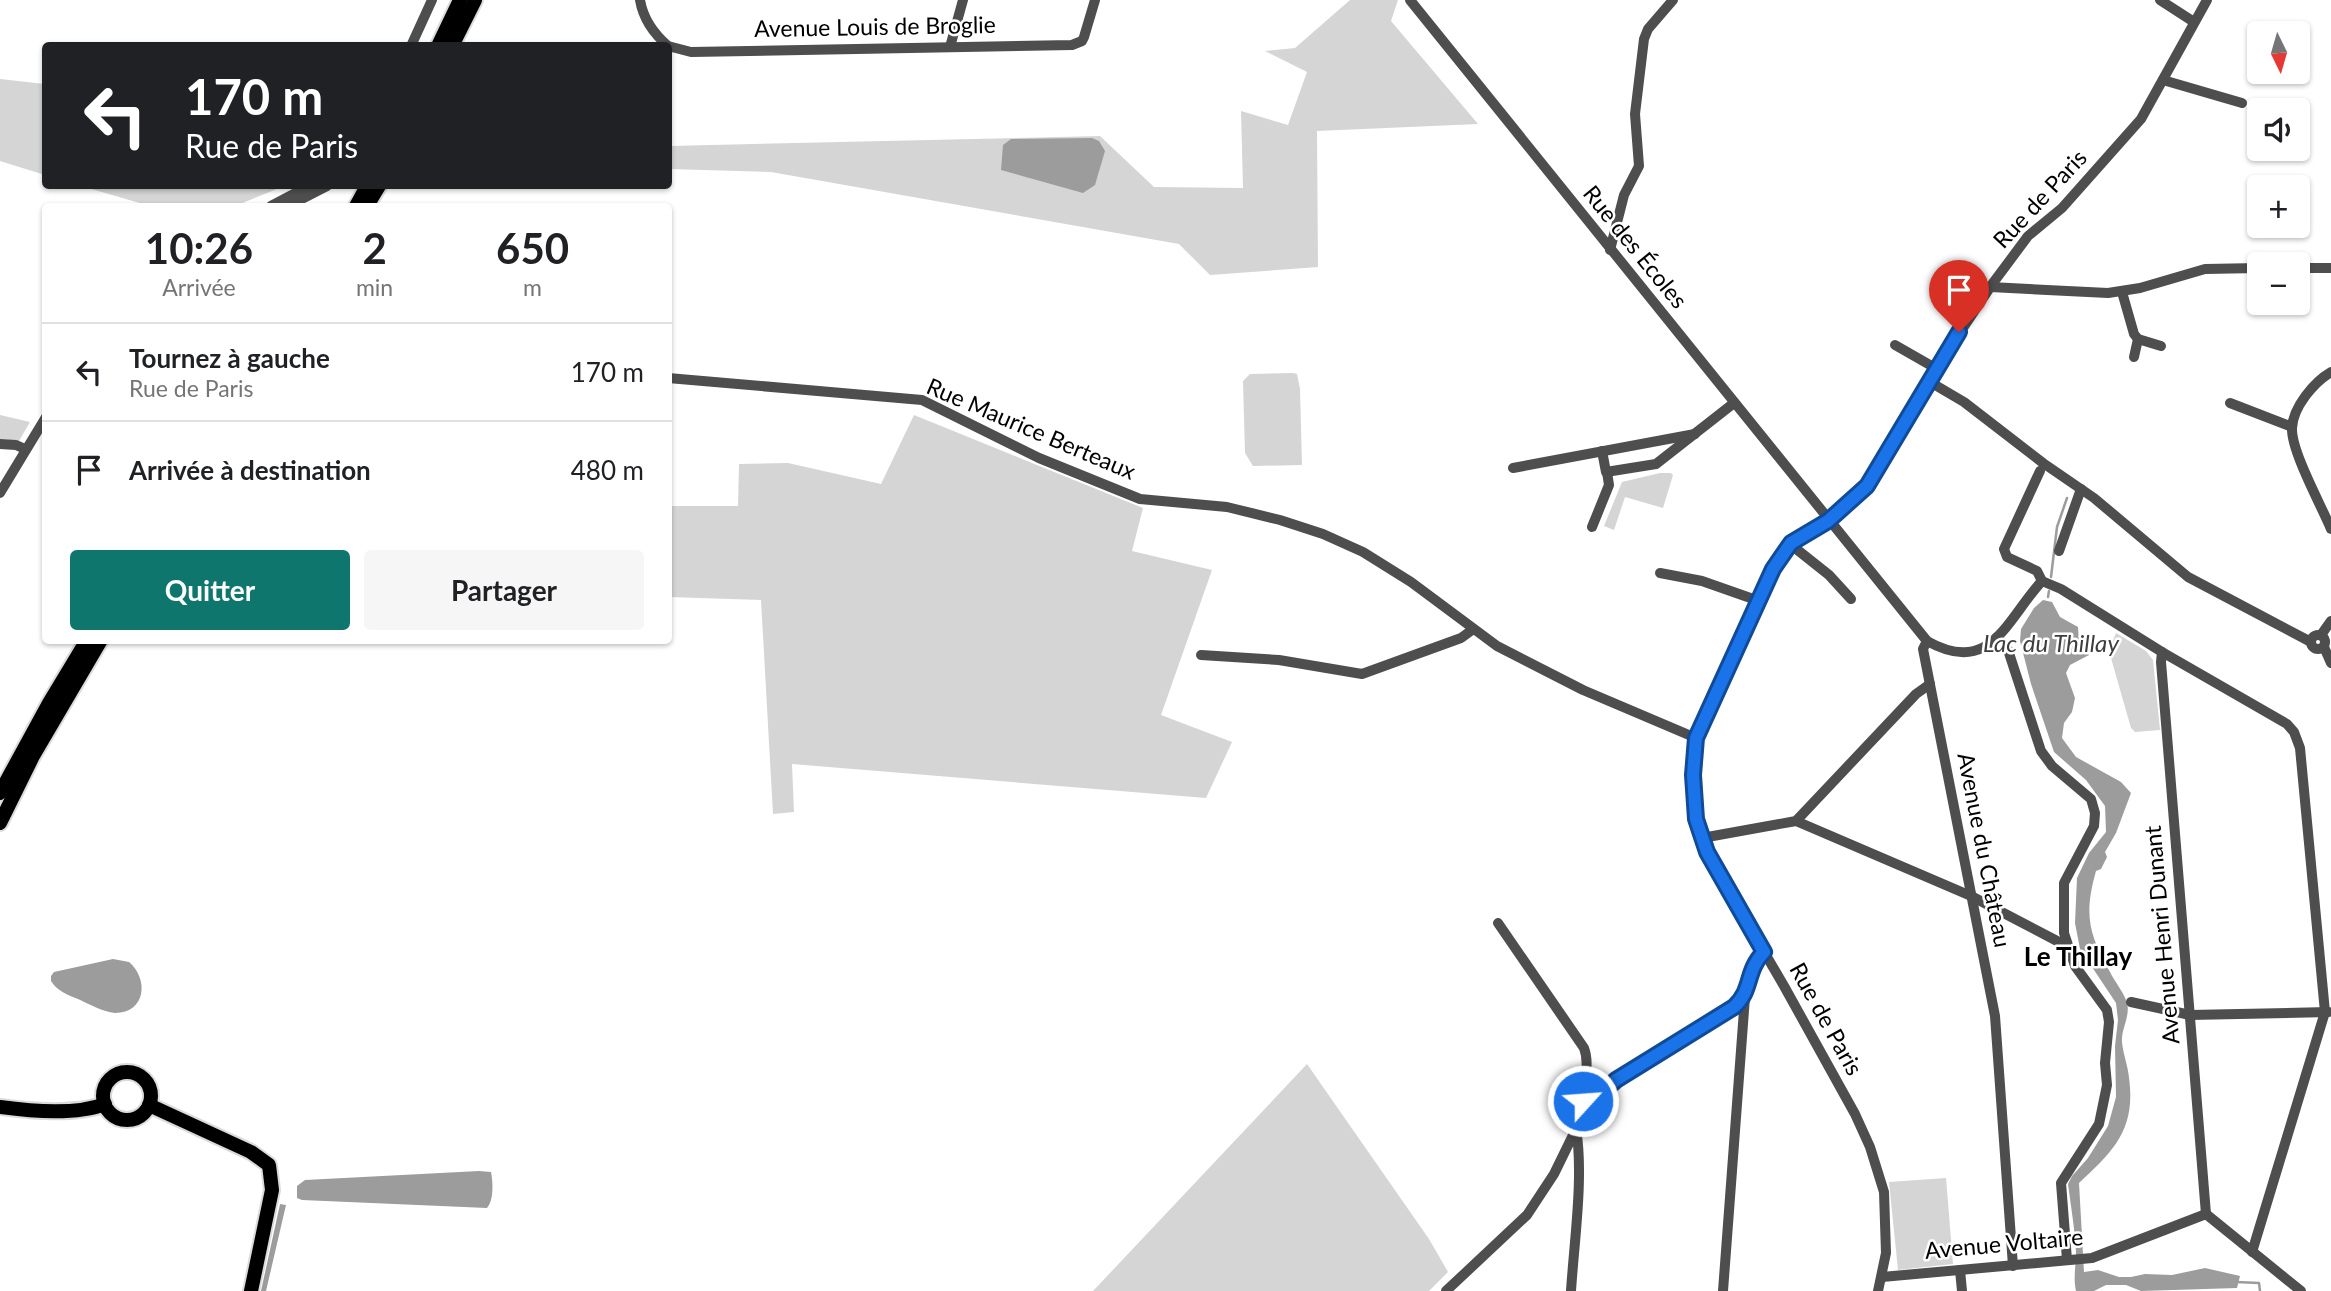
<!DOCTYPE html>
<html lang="fr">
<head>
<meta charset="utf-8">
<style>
  :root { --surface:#fff; --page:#f6f6f6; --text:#202124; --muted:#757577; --line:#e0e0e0; --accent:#0f766e }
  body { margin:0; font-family:Lato,sans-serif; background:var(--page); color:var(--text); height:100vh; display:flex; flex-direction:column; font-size:26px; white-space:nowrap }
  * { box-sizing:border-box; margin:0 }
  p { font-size:23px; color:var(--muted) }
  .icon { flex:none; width:38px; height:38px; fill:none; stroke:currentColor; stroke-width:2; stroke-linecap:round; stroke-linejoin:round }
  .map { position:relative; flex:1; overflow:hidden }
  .sheet { position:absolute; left:42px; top:203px; width:630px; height:441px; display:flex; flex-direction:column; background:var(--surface); border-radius:7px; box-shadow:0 2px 5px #0004 }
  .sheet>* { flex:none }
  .hud { position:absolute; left:42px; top:42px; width:630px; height:147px; border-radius:7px; box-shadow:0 2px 5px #0004; background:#202124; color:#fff; overflow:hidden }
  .needle { width:46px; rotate:175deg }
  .buttons { position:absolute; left:2247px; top:21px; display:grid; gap:14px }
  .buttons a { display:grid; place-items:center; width:63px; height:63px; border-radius:7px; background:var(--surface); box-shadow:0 2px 5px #0004; font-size:35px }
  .pin { position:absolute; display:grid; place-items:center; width:60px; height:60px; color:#fff; margin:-72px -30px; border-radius:50% 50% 50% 0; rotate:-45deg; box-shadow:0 0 7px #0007 }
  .pin .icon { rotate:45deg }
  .me { position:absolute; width:77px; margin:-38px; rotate:64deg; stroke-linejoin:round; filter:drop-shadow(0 0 5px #0008) }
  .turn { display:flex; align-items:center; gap:24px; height:147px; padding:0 28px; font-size:32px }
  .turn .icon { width:91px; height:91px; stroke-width:2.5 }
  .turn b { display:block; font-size:49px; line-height:60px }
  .eta { display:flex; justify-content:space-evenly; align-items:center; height:119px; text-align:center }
  .eta b { font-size:42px; font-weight:700; line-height:49px }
  .primary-button { display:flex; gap:14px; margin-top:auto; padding:14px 28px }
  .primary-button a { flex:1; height:80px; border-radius:7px; background:var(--accent); color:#fff; font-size:28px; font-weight:700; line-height:80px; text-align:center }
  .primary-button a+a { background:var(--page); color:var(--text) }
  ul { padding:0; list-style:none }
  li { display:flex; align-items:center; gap:21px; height:98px; padding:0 28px; border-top:2px solid var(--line) }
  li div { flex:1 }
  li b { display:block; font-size:26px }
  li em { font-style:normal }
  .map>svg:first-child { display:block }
</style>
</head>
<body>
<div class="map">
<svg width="2331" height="1291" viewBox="0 0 2331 1291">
  <rect width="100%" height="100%" fill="#fff"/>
  <g fill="#d5d5d5">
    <path d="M 1350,0 L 1398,0 L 1391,21 L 1478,124 L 1317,131 L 1318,267 L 1210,275 L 1179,244 L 771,172 L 669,169 L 669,146 L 1100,136 L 1154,187 L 1243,188 L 1241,111 L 1288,125 L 1307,72 L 1265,51 L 1295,48 Z"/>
    <path d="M 0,79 L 45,84 L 45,175 L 0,161 Z"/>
    <path d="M 81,186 L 284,186 L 235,206 L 150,206 Z"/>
    <path d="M 1293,373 L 1297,374 L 1300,389 L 1302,465 L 1253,466 L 1245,453 L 1243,381 L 1250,374 Z"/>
    <path d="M 0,415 L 30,422 L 19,441 L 0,439 Z"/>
    <path d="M 914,415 L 1143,508 L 1132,551 L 1212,570 L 1161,715 L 1232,742 L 1206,798 L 792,764 L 794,812 L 773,814 L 761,600 L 669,597 L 669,506 L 738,506 L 739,464 L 788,463 L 881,484 Z"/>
    <path d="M 1660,473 L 1671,473 L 1673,475 L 1663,508 L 1625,497 L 1614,530 L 1604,526 L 1622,482 Z"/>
    <path d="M 2116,633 L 2146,651 L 2153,660 L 2160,730 L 2135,732 L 2131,728 L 2109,651 Z"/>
    <path d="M 1307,1064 L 1429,1239 L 1448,1272 L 1429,1291 L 1093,1291 Z"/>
    <path d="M 1946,1178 L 1953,1264 L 1898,1270 L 1889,1182 Z"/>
  </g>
  <g fill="#9c9c9c">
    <path d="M 1092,138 L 1099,141 L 1105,151 L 1095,185 L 1083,193 L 1001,170 L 1003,145 L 1011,139 Z"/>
    <path d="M 2043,600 L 2052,602 L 2060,617 L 2078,627 L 2079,642 L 2089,655 L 2070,665 L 2066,673 L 2075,698 L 2072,712 L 2064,723 L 2062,738 L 2076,757 L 2121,782 L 2131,793 L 2116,833 L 2105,852 L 2107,857 L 2101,869 L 2096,871 C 2084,914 2088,933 2110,972 C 2115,982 2122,990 2126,1000 C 2132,1014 2121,1028 2122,1042 C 2123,1054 2128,1066 2129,1078 C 2136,1129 2114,1151 2079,1183 L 2084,1272 L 2098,1270 L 2119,1277 L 2131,1277 L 2145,1274 L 2172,1275 L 2205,1268 L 2240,1276 L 2237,1288 L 2141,1291 L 2126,1285 L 2106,1285 L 2094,1291 L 2076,1291 C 2073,1278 2076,1266 2076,1252 C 2075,1230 2071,1207 2068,1184 L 2072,1176 L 2088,1158 L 2108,1126 L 2116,1097 L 2115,1046 L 2118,1020 L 2116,1003 L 2080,949 L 2075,923 L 2077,878 L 2089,853 L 2106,832 L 2105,806 L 2086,780 L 2054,752 L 2031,684 L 2020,641 L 2021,629 L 2034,608 Z"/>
    <path d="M 113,959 L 129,962 C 149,979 146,1013 115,1013 C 103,1012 89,1004 78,999 C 68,995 57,991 51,981 L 51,976 L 54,972 Z"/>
    <path d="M 479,1171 L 491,1172 C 493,1182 494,1200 487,1208 L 302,1200 L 297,1198 L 297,1186 L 305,1180 Z"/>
    <path d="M 280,1204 L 286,1205 L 266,1291 L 261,1291 Z"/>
  </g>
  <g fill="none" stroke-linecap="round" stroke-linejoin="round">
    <g stroke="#9c9c9c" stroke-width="2.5">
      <path d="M 2051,577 L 2057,527 L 2067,498"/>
      <path d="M 2048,597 L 2049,591"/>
      <path d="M 2236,1282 L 2259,1283 L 2260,1291"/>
    </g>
    <g stroke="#dbdbdb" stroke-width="18">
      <g id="major">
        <path d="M 438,46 L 460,0"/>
        <path d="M 452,46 L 475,0"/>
        <path d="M 356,206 L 367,186"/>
        <path d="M 367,206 L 379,186"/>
        <path d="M 0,793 L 49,703 L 87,640"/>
        <path d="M 0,823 L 33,756 L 101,640"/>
        <circle cx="127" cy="1096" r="24"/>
        <path d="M 149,1105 L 251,1152 L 269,1165 L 272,1190 L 251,1291"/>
        <path d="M 0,1107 C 29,1111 77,1115 105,1104"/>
      </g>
    </g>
    <g stroke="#4e4e4e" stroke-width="10">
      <path d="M 640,0 C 643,18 654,34 668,46"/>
      <path d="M 1410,0 L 1927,641 C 1991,677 2006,620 2042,581 L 2061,589 L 2162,652 L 2287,724 L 2294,732 L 2300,748 L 2325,1012 L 2252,1252"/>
      <path d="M 2160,0 L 2194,22"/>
      <path d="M 411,46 L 432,0"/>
      <path d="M 668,46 L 691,52 L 1072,45 L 1082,41 L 1084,37 L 1095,0"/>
      <path d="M 950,47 L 963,0"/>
      <path d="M 2163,80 L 2242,103"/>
      <path d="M 271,206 L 309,186"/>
      <path d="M 288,206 L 327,186"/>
      <path d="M 1610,250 L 1624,195 L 1639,166 L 1635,114 L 1644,39 L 1648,29 L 1673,0"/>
      <path d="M 2298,268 L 2331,268"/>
      <path d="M 1990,287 L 2108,293 L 2140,288 L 2205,269 L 2259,268"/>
      <path d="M 2122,292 L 2134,334 L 2138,339 L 2161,346"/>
      <path d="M 1895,345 L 1937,369"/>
      <path d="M 2134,357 L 2138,339"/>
      <path d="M 2331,372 C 2314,382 2293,407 2292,428 C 2291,451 2321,505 2331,529"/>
      <path d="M 668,378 L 922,400 L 1039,458 L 1140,499 L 1227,507 L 1280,520 L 1323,534 L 1363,552 L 1411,582 L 1497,646 L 1583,690 L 1696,738"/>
      <path d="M 1930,382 L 1964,402 L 2043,463 L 2094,498 L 2188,577 L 2311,642"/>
      <path d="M 2230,403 L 2292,427"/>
      <path d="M 0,444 L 16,445 L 25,449"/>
      <path d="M 1602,451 L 1606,472 L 1656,464 L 1734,403"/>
      <path d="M 1513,468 L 1695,434"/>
      <path d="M 2040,471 L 2004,549 L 2007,557 L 2037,571 L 2042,581"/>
      <path d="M 0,493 L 46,417"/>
      <path d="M 1592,527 L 1609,485 L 1607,472"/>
      <path d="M 1790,544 L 1829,575 L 1851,599"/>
      <path d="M 2059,551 L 2081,489"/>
      <path d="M 1660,573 L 1702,581 L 1759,601"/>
      <circle cx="2318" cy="642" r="7"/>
      <path d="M 2321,635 L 2331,621"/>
      <path d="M 1997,637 L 2008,650 L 2041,751 L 2052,766 L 2091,799 L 2095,813 L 2094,826 L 2064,883 L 2064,933 L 2075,966 L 2107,1010 L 2109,1022 L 2105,1063 L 2107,1085 L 2099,1124 L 2061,1183 L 2067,1260"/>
      <path d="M 1927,641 L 1923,649 L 1995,1016 L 2013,1266"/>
      <path d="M 2324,647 L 2331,663"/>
      <path d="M 2162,652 L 2161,662 L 2206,1214"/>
      <path d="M 1201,655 L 1279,660 L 1362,674 L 1461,638 L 1472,630"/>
      <path d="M 1796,821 L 1971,896 L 2059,942 L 2066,942"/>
      <path d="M 1702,838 L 1796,821 L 1916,694 L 1930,684"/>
      <path d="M 1498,923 L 1584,1048 C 1592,1069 1578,1091 1587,1110"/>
      <path d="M 2131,1002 L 2190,1015 L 2329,1012"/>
      <path d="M 2206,1214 L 2301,1291"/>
      <path d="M 1960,1270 L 1962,1291"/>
      <path d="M 1882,1277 L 2092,1258 L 2206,1214"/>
      <path d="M 1446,1291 L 1527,1215 L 1554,1174 L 1576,1129 L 1593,1101 L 1605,1088 L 1740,1002 C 1752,984 1748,968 1764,952"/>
      <path d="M 1571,1291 C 1574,1243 1584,1175 1576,1129"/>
      <path d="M 1723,1291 L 1745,997"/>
      <path d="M 1878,1291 L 1886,1253 L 1884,1192 L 1870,1147 L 1855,1114 L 1784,986 L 1711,861 L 1696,819 L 1693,797 L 1696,738 L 1773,569 L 1791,543 L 1828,521 L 1867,486 L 1947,352 L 1993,283 L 2028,236 L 2062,208 L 2141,119 L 2207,0"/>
    </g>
    <use href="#major" stroke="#000" stroke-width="14"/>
  </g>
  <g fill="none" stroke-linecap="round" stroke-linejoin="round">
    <g stroke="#114b97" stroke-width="18">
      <path id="route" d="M 1583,1101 L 1587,1110 L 1593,1101 L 1616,1080 L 1734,1007 C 1753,990 1745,971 1764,952 L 1707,852 L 1696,819 L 1693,775 L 1696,738 L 1773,569 L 1791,543 L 1828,521 L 1867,486 L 1959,332"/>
    </g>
    <use href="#route" stroke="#1a73e8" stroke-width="12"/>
  </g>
  <g text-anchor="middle" stroke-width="5" stroke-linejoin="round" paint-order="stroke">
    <g font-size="23" fill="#000" stroke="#fff">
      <text transform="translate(875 27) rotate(-1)" y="8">Avenue Louis de Broglie</text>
      <text transform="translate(2040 199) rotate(-47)" y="8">Rue de Paris</text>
      <text transform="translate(1635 247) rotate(51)" y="8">Rue des Écoles</text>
      <text transform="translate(1031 429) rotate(23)" y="8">Rue Maurice Berteaux</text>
      <text transform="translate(1984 850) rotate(79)" y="8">Avenue du Château</text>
      <text transform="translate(2162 935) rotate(-95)" y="8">Avenue Henri Dunant</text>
      <text transform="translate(1826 1019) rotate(61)" y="8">Rue de Paris</text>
      <text transform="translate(2004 1244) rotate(-5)" y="8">Avenue Voltaire</text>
    </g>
    <g font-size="24" font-style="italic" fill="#3d3d3d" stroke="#fff">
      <text x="2051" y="652">Lac du Thillay</text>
    </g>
    <g font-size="26" font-weight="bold" fill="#000" stroke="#fff">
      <text x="2078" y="966">Le Thillay</text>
    </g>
  </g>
</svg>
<div class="buttons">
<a><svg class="needle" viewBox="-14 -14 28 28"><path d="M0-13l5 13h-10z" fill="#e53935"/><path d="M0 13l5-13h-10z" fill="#757577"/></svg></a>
<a><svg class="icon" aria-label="sound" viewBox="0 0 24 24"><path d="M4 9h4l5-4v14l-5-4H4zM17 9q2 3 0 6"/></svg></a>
<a>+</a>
<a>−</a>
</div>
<div class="pin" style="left:1959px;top:332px;background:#d93025"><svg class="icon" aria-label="arrive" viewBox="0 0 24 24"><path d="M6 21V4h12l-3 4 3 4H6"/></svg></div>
<svg class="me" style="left:1583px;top:1101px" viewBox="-20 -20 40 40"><circle r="17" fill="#1a73e8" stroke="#fff" stroke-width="3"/><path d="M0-11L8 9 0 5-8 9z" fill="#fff"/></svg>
<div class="hud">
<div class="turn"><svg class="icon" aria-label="left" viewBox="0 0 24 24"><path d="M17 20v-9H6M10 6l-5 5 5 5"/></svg><div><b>170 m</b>Rue de Paris</div></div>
</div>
<section class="sheet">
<div class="eta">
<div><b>10:26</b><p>Arrivée</p></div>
<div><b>2</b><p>min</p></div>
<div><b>650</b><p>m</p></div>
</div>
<ul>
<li><svg class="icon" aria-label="left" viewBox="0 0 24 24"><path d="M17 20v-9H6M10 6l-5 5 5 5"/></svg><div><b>Tournez à gauche</b><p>Rue de Paris</p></div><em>170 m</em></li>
<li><svg class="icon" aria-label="arrive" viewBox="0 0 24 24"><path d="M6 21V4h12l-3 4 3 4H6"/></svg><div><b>Arrivée à destination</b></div><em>480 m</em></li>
</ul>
<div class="primary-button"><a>Quitter</a><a>Partager</a></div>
</section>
</div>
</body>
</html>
